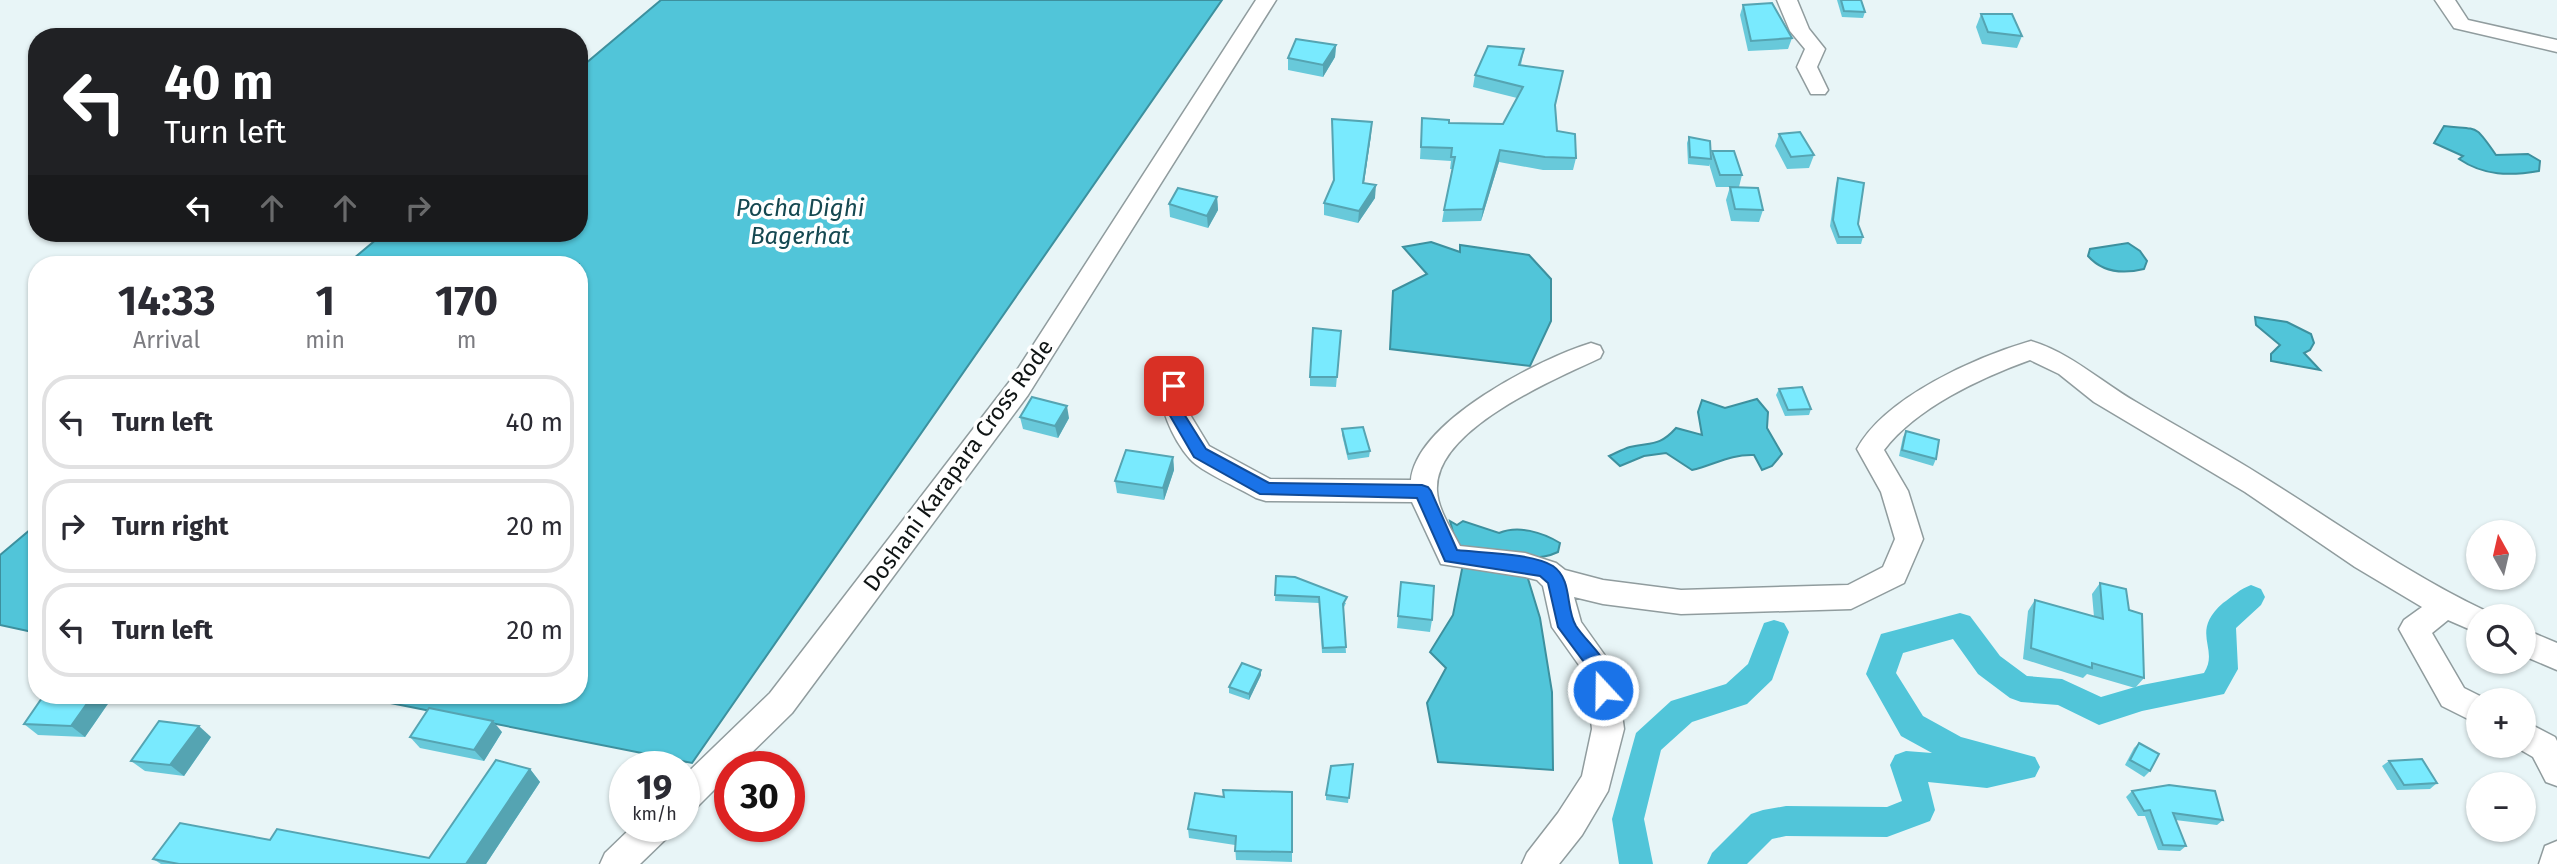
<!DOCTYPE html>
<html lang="en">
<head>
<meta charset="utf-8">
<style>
  :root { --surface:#fff; --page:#f7f7f7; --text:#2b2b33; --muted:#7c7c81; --line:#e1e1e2 }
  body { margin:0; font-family:"Fira Sans",sans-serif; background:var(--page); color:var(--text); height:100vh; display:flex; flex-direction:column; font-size:26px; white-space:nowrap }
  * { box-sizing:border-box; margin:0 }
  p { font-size:23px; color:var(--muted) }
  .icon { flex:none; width:38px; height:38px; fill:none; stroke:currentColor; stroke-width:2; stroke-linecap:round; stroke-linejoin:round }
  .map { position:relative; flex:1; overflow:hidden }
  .details { position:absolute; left:28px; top:256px; width:560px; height:448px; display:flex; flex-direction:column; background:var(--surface); border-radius:28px; box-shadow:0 2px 5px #0004 }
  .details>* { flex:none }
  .hud { position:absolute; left:28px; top:28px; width:560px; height:214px; border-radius:28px; box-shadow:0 2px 5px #0004; background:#202124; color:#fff; overflow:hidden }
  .needle { width:46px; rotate:352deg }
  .fabs { position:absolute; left:2466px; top:520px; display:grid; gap:14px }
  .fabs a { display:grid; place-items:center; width:70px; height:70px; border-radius:50%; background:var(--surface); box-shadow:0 2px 5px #0004; font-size:35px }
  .speed { position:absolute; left:609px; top:751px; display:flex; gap:14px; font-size:35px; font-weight:700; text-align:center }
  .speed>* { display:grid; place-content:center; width:91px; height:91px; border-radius:50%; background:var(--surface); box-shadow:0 2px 5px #0004; line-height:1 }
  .speed small { font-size:18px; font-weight:400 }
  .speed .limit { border:10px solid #d22; background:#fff; color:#111 }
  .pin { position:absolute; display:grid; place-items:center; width:60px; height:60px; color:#fff; margin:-30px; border-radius:14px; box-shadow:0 4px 10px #0006 }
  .me { position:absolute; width:77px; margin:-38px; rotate:339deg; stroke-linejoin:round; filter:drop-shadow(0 0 5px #0008) }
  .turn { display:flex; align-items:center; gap:24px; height:147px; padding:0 21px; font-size:32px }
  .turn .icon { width:91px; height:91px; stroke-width:2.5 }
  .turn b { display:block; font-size:49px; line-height:60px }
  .lanes { display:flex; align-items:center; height:66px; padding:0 21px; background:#0003; justify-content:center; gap:35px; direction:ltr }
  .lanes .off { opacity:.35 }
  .eta { display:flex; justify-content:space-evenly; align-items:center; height:119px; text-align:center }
  .eta b { font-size:42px; font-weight:700; line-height:49px }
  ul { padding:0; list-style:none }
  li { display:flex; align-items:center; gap:21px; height:94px; margin:0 14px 10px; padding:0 7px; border:4px solid var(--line); border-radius:28px }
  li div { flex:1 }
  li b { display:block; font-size:26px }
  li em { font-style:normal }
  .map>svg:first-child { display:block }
</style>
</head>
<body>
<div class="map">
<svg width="2557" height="864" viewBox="0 0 2557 864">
  <rect width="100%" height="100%" fill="#e8f5f7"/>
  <g fill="#51c5d9" stroke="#3d909e" stroke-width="2">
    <path d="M 661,0 L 1222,0 L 692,763 L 350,695 L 579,695 L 579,264 L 347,264 L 384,233 L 579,233 L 579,69 Z"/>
    <path d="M 2444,126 C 2479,130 2474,123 2496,155 L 2528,154 L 2540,161 L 2539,171 C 2510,176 2484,176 2459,159 L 2463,156 L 2434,143 Z"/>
    <path d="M 1431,242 L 1460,252 L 1460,245 L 1529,255 L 1551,279 L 1551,321 L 1530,366 L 1390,349 L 1393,291 L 1427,274 L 1403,247 Z"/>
    <path d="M 2128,243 L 2140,251 L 2147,261 L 2144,269 C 2123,274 2102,272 2088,256 L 2090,249 Z"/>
    <path d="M 2255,317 L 2287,322 L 2311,334 L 2314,343 L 2310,350 L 2304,353 L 2320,370 L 2271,361 L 2271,354 L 2280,345 L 2256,325 Z"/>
    <path d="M 1757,399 L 1768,412 L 1767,428 L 1782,454 L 1772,466 L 1762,470 L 1754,455 C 1730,454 1714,465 1692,470 L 1666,453 L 1644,456 L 1620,466 L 1609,456 C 1616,453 1623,449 1630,447 C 1651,442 1659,447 1676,428 L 1702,435 L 1698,412 L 1702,400 L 1725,408 Z"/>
    <path d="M 1450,521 L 1457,525 L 1463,521 L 1499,533 C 1518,525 1542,532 1560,543 L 1558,552 C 1529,566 1488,552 1457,547 Z"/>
    <path d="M 37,524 L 37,633 L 0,625 L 0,555 Z"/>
    <path d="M 1463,564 L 1525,569 L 1540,618 L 1552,692 L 1553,770 L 1438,762 L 1427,703 L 1446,668 L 1430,652 L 1453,615 Z"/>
  </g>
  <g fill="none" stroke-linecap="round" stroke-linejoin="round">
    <g fill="#51c5d9" fill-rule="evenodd">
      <path d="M 2251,585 L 2261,589 L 2265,597 L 2261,605 L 2236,628 L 2238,669 L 2224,694 L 2142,711 L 2099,725 L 2058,705 L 2021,702 L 2010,698 L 1978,674 L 1953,639 L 1903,653 L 1896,673 L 1923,716 L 1961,737 L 2035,757 L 2040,767 L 2035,777 L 1987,788 L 1928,782 L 1935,810 L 1930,821 L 1887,837 L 1786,836 L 1772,839 L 1747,864 L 1707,864 L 1712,853 L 1751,814 L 1763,810 L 1786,806 L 1887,807 L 1902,801 L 1890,765 L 1895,755 L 1906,751 L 1932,753 L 1901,736 L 1866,674 L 1881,634 L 1960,613 L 1970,616 L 2000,656 L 2027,676 L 2062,679 L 2101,697 L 2142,685 L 2204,673 C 2220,648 2189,633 2223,603 C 2233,596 2240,589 2251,585 Z"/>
      <path d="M 1774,620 L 1784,623 L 1789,632 L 1772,680 L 1747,704 L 1692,722 L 1661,750 L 1644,819 L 1653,864 L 1619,864 L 1612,819 L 1636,733 L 1671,701 L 1726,684 L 1748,664 L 1764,623 Z"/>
    </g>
    <g stroke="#909c9e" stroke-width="3">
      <g id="minor">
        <path d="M 1256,0 L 1276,0 L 1028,395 L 792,713 L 738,766 L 730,766 L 730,774 L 695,809 L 684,813 L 684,776 L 770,693 L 1010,381 Z"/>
        <path d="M 1777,0 L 1797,0 L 1809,29 L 1825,49 L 1817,67 L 1828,90 L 1825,94 L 1811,94 L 1797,67 L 1805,49 L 1790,31 Z"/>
        <path d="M 2435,0 L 2455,0 L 2468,20 L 2557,40 L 2557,52 L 2454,28 Z"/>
        <path d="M 2031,341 C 2071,353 2101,382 2136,402 C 2179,428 2223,451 2265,478 C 2339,524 2409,575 2488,612 L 2490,616 L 2478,616 L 2478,633 L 2448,620 L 2432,633 L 2464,688 L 2488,700 L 2478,700 L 2478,724 L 2442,706 L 2399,629 L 2404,620 L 2422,607 L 2355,567 L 2245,492 L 2094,402 L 2059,374 L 2030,360 C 1980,378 1916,408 1884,450 L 1908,491 L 1923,539 L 1904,583 L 1851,609 L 1681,614 L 1603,604 L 1574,597 L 1581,622 L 1616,671 L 1624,729 L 1608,791 L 1582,835 L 1559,864 L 1522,864 L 1527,853 L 1558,813 L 1582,776 L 1592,729 L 1586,675 L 1552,627 L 1543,586 L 1537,580 L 1525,577 L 1441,564 L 1412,502 L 1266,501 L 1256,498 C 1241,489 1200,471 1190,459 C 1175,442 1153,401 1165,379 L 1174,377 L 1183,379 L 1187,386 L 1189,413 L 1209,446 L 1270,479 L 1411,480 C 1417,421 1539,359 1591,343 L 1600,346 L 1603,352 L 1600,358 C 1553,380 1433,430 1437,491 C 1438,510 1452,530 1460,546 L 1525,553 L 1556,563 L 1565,570 L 1603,580 L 1681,590 L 1848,585 L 1883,567 L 1895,539 L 1881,492 L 1857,449 C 1885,397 1976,357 2031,341 Z"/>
        <path d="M 2524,629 L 2557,643 L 2557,670 L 2524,656 Z"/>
        <path d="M 2524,721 L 2555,737 L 2557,741 L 2557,786 L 2546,782 L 2533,757 L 2514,746 L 2524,746 Z"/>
        <path d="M 633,826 L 672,826 L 668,837 L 640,864 L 600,864 L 605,853 Z"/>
        <path d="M 2557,841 L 2557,864 L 2539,864 L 2545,846 Z"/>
      </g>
    </g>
    <use href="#minor" fill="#fff" fill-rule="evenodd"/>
  </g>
  <g fill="#68c9da">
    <path d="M 1837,0 L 1861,0 L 1865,12 L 1863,18 L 1842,17 Z"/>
    <path d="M 1743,5 L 1792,38 L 1788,49 L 1748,51 L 1740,15 Z"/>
    <path d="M 1981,14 L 2022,36 L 2017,48 L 1982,44 L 1976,27 Z"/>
    <path d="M 1336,45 L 1335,57 L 1323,77 L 1288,70 L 1288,58 Z"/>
    <path d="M 1524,49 L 1521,65 L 1555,107 L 1557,131 L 1576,158 L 1573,170 L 1543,170 L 1499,162 L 1481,221 L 1442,222 L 1444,210 L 1453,169 L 1450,169 L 1451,161 L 1420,159 L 1422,118 L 1449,123 L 1503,124 L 1517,98 L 1473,87 L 1475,75 Z"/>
    <path d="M 1332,119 L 1371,135 L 1364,183 L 1375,198 L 1358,223 L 1324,215 L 1324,203 L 1333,182 Z"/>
    <path d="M 1779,134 L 1814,155 L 1809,168 L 1787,169 L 1775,146 Z"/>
    <path d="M 1689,137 L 1711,157 L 1712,151 L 1742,175 L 1739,187 L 1716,187 L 1709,164 L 1709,166 L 1688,164 L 1687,143 Z"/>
    <path d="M 1838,178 L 1863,237 L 1861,244 L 1837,244 L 1830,226 L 1836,184 Z"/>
    <path d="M 1730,187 L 1763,210 L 1759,222 L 1731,221 L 1726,200 Z"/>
    <path d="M 1217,197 L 1218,210 L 1208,228 L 1170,217 L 1169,204 Z"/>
    <path d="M 263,233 L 298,233 L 288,241 L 265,236 Z"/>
    <path d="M 1341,331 L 1336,387 L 1310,386 L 1310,377 Z"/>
    <path d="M 1779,389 L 1811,409 L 1809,415 L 1785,416 L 1776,395 Z"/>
    <path d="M 1020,417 L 1069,418 L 1058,438 L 1023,429 Z"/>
    <path d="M 1342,429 L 1370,451 L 1369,457 L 1348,460 L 1342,435 Z"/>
    <path d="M 1906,431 L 1936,459 L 1933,466 L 1899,456 L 1903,437 Z"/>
    <path d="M 1173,457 L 1174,470 L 1164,500 L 1117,493 L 1115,481 Z"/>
    <path d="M 1276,576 L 1346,603 L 1343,609 L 1346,653 L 1322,653 L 1319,603 L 1275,601 Z"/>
    <path d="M 1401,582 L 1432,620 L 1430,632 L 1397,628 Z"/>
    <path d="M 2100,583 L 2129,610 L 2144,678 L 2135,688 L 2087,674 L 2083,678 L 2023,659 L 2028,611 L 2035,600 L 2094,617 L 2092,594 Z"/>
    <path d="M 1261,670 L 1261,675 L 1249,700 L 1229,693 L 1229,687 Z"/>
    <path d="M 44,695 L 114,695 L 85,737 L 38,735 L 24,724 Z"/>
    <path d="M 502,732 L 484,761 L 420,748 L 410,737 Z"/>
    <path d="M 211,737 L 184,776 L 145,771 L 131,761 Z"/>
    <path d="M 2139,743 L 2150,771 L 2144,777 L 2125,765 L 2134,748 Z"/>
    <path d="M 2389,761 L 2437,783 L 2430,789 L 2397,790 L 2382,766 Z"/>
    <path d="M 1353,764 L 1348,803 L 1326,800 L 1326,795 Z"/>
    <path d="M 530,769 L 540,782 L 486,864 L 161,864 L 153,859 L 270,840 L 429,858 Z"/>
    <path d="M 2132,791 L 2223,820 L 2217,825 L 2175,820 L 2186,846 L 2180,851 L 2158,850 L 2145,816 L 2138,816 L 2126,797 Z"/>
    <path d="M 1292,792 L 1292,862 L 1236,860 L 1235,845 L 1189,838 L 1188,829 L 1224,797 Z"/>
  </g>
  <g fill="#55a4b2">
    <path d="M 1336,45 L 1335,57 L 1323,77 L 1323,65 Z"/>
    <path d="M 1372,122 L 1371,135 L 1362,195 L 1363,183 Z"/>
    <path d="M 1500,150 L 1499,162 L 1481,221 L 1483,209 Z"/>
    <path d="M 1376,185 L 1375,198 L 1358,223 L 1359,211 Z"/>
    <path d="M 1217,197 L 1218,210 L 1208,228 L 1207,216 Z"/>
    <path d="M 282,233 L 298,233 L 288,241 Z"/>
    <path d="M 1067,406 L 1069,418 L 1058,438 L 1055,426 Z"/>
    <path d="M 1173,457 L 1174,470 L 1164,500 L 1163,488 Z"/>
    <path d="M 1261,670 L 1261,675 L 1249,700 L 1249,694 Z"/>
    <path d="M 93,695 L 114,695 L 85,737 L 71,726 Z"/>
    <path d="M 493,721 L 502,732 L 484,761 L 474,750 Z"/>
    <path d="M 199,726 L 211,737 L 184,776 L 170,765 Z"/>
    <path d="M 530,769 L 540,782 L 486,864 L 466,864 Z"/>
  </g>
  <g fill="#79eafe" stroke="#55a4b2" stroke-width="2">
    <path d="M 1841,0 L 1861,0 L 1865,12 L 1844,11 Z"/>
    <path d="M 1772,3 L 1792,38 L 1751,41 L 1743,5 Z"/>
    <path d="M 1981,14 L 2012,14 L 2022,36 L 1988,32 Z"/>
    <path d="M 1296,39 L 1336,45 L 1323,65 L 1288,58 Z"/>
    <path d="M 1488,46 L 1524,49 L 1519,65 L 1563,71 L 1555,105 L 1557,131 L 1575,134 L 1576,158 L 1545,157 L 1500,150 L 1483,209 L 1444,210 L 1455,157 L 1451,157 L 1452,148 L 1421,147 L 1422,118 L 1449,120 L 1449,123 L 1503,124 L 1523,87 L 1475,75 Z"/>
    <path d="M 1332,119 L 1372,122 L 1363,183 L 1376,185 L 1359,211 L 1324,203 L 1334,180 Z"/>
    <path d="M 1800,132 L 1814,155 L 1791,157 L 1779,134 Z"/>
    <path d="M 1689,137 L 1710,141 L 1711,159 L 1690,157 Z"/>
    <path d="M 1712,151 L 1734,151 L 1742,175 L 1720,175 Z"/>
    <path d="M 1838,178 L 1864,183 L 1858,224 L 1863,237 L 1839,237 L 1833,220 Z"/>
    <path d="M 1730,187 L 1758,188 L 1763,210 L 1735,209 Z"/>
    <path d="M 1178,188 L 1217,197 L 1207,216 L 1169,204 Z"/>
    <path d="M 1313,328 L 1341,331 L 1337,377 L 1310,377 Z"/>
    <path d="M 1802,387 L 1811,409 L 1788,410 L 1779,389 Z"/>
    <path d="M 1032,397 L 1067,406 L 1055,426 L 1020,417 Z"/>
    <path d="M 1363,427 L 1370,451 L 1348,454 L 1342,429 Z"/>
    <path d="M 1906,431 L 1939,440 L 1936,459 L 1902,450 Z"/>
    <path d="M 1126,450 L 1173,457 L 1163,488 L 1115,481 Z"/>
    <path d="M 1276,576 L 1295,577 L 1347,597 L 1343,604 L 1346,647 L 1323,648 L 1319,597 L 1275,595 Z"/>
    <path d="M 1401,582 L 1434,586 L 1432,620 L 1398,616 Z"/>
    <path d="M 2100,583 L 2126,589 L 2129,610 L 2142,614 L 2144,678 L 2092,663 L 2092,668 L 2031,648 L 2035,600 L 2103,619 Z"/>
    <path d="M 1242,663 L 1261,670 L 1249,694 L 1229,687 Z"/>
    <path d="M 44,695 L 93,695 L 71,726 L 24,724 Z"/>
    <path d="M 429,708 L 493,721 L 474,750 L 410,737 Z"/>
    <path d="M 159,721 L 199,726 L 170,765 L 131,761 Z"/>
    <path d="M 2139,743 L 2159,754 L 2150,771 L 2130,760 Z"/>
    <path d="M 2422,759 L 2437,783 L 2404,785 L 2389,761 Z"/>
    <path d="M 496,760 L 530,769 L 466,864 L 179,864 L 153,859 L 180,823 L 270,840 L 277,829 L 429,858 Z"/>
    <path d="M 1353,764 L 1349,798 L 1326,795 L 1331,766 Z"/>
    <path d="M 2169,785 L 2215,791 L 2223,820 L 2173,813 L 2186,846 L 2163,845 L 2150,810 L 2144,811 L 2132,791 Z"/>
    <path d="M 1223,790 L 1292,792 L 1292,852 L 1235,851 L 1236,836 L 1188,829 L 1195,793 L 1224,797 Z"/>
  </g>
  <path fill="#1a73e8" stroke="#114b97" stroke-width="2" d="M 1174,381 L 1182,386 L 1184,414 L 1206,449 L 1269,483 L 1422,485 L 1428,487 L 1431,491 L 1457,550 C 1482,553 1532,553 1553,566 C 1573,580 1565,608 1576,626 C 1589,646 1622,669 1610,696 L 1603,698 L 1596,696 L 1592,673 L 1558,627 L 1548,583 L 1540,576 L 1445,561 L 1417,498 L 1260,494 L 1194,457 L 1169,414 L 1167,386 Z"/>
  <g text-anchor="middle" stroke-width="7" stroke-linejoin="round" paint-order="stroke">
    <g font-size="23" fill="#0f1414" stroke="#fff">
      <text transform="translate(958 465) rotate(-54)" y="8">Doshani Karapara Cross Rode</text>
    </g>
    <g font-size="24" font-style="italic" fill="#154851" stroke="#fff">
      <text x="800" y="216">Pocha Dighi<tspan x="800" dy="28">Bagerhat</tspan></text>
    </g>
  </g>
</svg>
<div class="fabs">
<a><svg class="needle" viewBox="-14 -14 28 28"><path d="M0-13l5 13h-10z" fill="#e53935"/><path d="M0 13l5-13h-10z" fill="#7c7c81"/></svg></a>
<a><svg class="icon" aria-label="search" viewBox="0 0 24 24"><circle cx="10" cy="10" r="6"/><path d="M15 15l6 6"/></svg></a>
<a>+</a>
<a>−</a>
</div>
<div class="speed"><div>19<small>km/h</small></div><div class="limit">30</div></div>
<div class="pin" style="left:1174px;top:386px;background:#d93025"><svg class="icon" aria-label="arrive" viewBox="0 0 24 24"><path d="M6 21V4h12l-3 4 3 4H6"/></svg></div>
<svg class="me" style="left:1603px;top:690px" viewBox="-20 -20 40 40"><circle r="17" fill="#1a73e8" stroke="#fff" stroke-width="3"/><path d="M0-11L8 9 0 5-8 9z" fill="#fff"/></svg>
<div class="hud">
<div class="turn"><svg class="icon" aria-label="left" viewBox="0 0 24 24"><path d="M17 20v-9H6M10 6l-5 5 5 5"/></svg><div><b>40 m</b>Turn left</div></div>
<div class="lanes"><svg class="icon" aria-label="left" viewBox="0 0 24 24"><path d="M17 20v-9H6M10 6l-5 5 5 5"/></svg><svg class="icon off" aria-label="ahead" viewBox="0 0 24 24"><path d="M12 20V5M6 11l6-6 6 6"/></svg><svg class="icon off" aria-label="ahead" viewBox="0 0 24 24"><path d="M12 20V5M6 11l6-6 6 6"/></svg><svg class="icon off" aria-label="right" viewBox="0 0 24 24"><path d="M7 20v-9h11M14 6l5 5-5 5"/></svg></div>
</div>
<section class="details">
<div class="eta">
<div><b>14:33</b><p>Arrival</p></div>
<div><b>1</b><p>min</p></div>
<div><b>170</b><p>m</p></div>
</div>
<ul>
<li><svg class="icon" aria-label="left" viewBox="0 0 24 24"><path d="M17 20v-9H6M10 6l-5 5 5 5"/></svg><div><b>Turn left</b></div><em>40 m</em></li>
<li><svg class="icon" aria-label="right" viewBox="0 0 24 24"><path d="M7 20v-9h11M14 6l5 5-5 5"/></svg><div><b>Turn right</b></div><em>20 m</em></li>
<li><svg class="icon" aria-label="left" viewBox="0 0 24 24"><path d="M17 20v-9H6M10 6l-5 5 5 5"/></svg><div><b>Turn left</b></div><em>20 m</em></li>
</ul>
</section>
</div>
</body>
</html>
